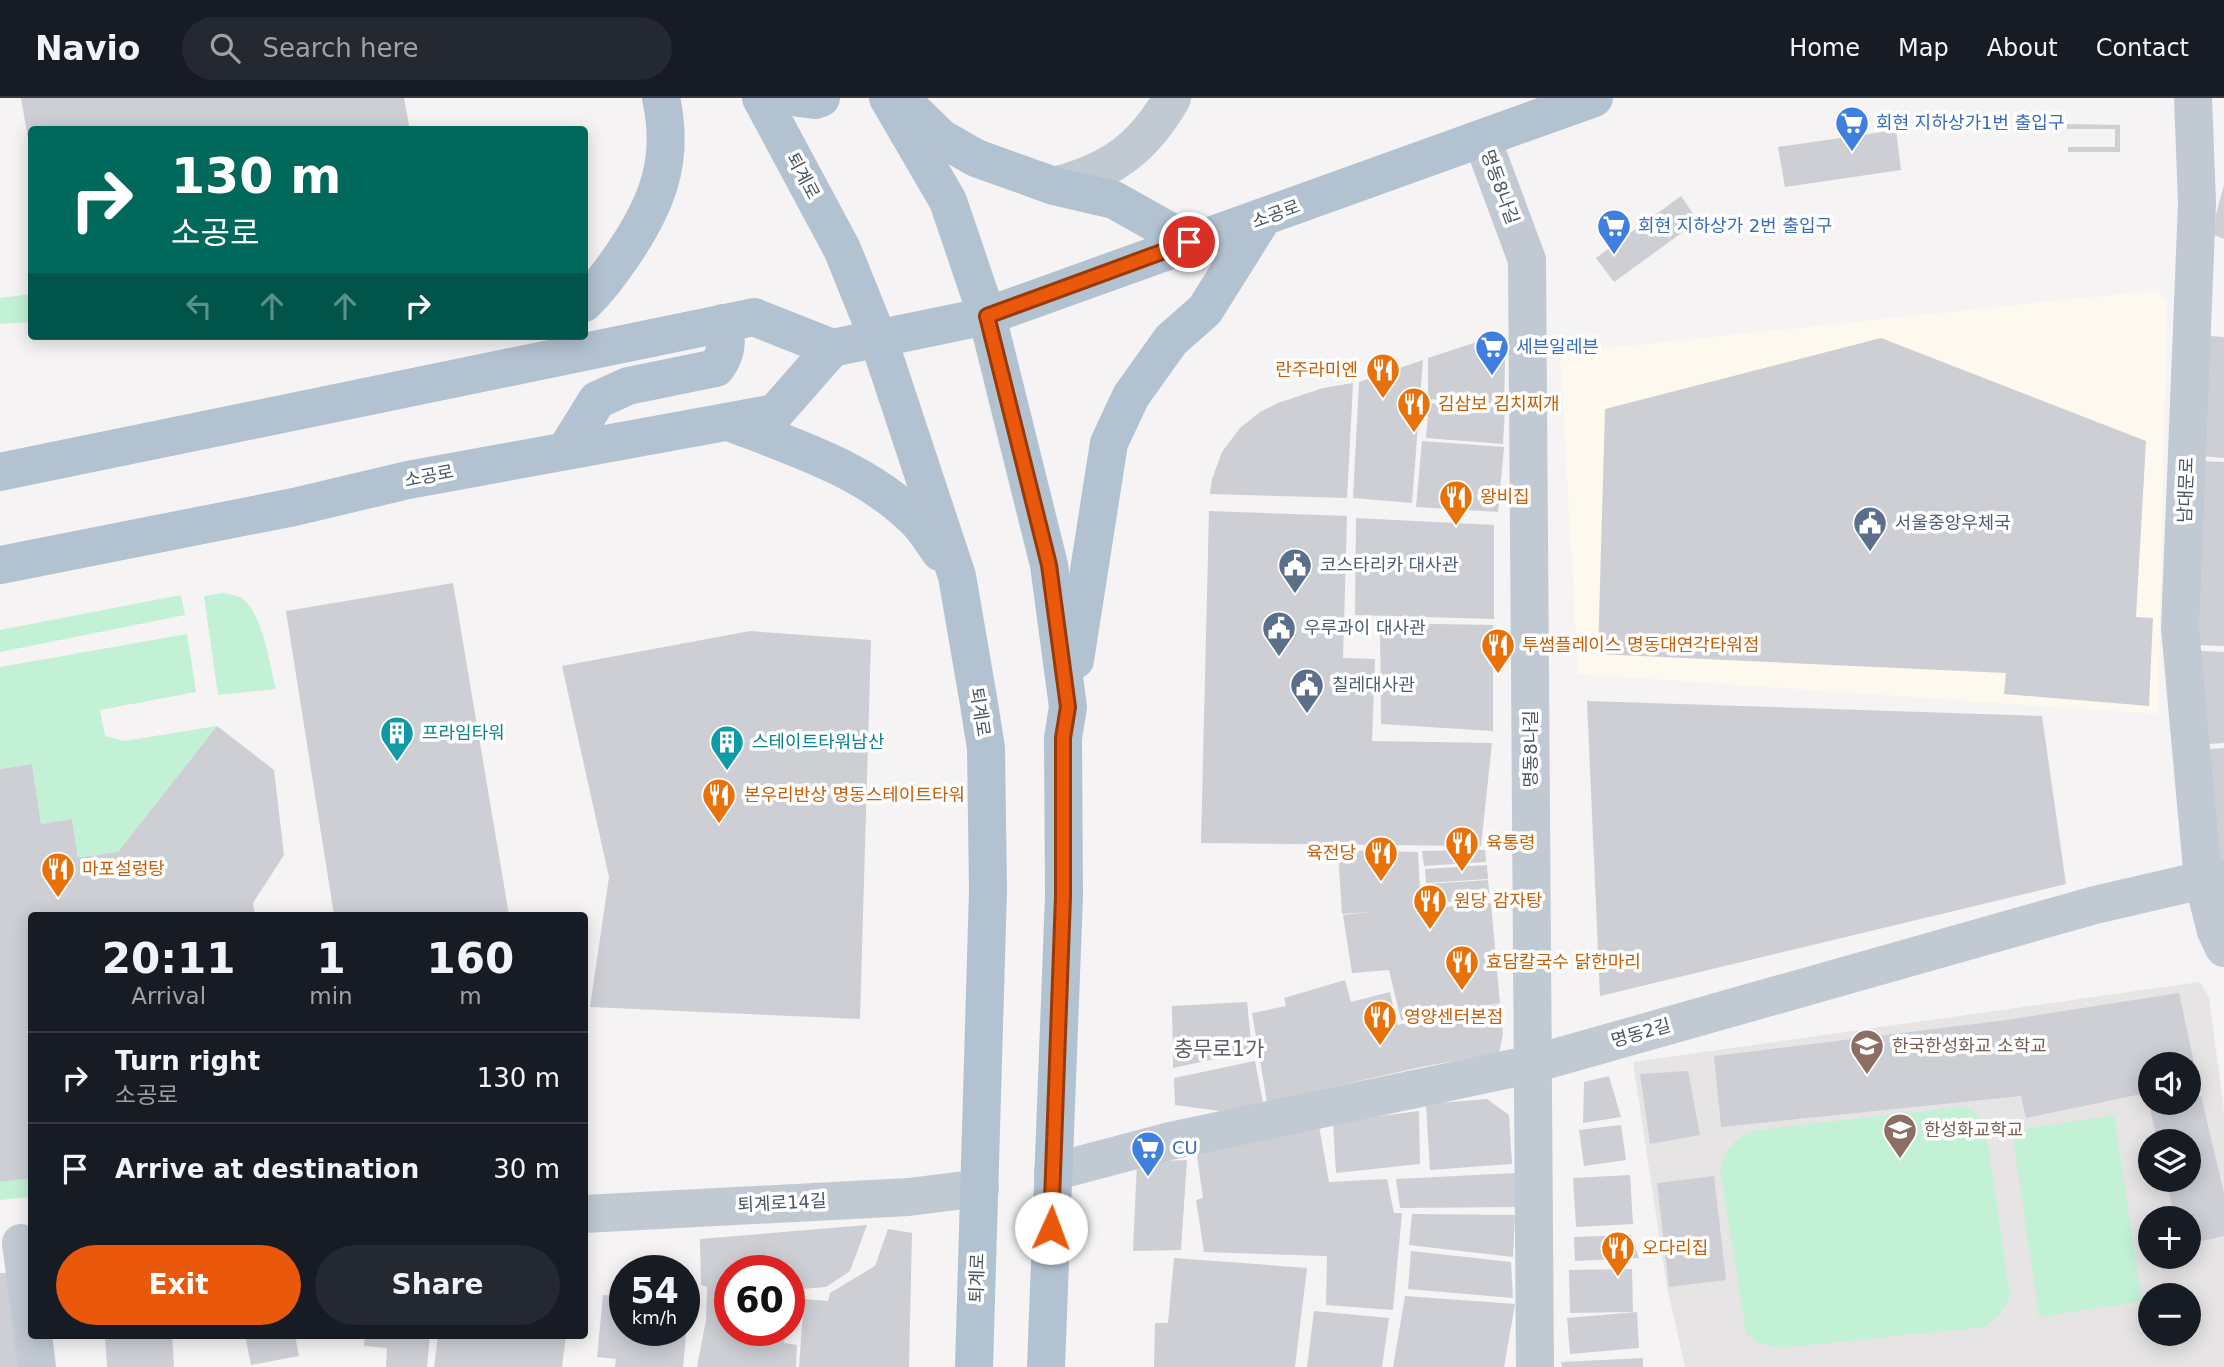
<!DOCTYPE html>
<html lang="en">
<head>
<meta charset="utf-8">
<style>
  :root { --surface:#171b24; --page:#242831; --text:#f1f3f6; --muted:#9ea1a6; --line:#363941; --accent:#ea580c }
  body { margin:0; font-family:"DejaVu Sans","Noto Sans KR",sans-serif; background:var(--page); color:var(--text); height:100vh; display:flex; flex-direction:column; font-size:26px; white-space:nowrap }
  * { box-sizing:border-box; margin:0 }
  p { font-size:23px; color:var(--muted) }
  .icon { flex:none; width:38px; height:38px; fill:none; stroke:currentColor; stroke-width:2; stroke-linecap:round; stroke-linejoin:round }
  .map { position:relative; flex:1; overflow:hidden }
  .panel { position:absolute; left:28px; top:814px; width:560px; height:427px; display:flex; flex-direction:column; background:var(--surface); border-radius:7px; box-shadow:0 4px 18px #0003 }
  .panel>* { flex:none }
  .guide { position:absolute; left:28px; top:28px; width:560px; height:214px; border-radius:7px; box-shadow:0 4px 18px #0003; background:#00695c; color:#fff; overflow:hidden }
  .tools { position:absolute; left:2138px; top:954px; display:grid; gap:14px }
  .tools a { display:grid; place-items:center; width:63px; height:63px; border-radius:50%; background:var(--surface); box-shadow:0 4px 18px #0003; font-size:35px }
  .speed { position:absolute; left:609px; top:1157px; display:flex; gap:14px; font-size:35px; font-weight:700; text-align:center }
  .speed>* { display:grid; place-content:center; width:91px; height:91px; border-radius:50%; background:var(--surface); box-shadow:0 4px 18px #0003; line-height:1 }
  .speed small { font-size:18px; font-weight:400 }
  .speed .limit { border:10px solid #d22; background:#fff; color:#111 }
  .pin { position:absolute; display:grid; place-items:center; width:60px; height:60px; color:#fff; margin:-30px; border:4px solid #fff; border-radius:50%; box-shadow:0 2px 7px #0007 }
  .me { position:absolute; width:77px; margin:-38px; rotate:2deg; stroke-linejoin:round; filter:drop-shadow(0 0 5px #0008) }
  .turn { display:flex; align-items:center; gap:24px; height:147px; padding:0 28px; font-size:32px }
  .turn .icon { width:91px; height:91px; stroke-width:2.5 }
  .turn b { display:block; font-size:49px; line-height:60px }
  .lanes { display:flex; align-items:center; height:66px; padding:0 28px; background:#0003; justify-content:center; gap:35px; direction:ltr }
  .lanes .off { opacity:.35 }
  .eta { display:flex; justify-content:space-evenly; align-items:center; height:119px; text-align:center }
  .eta b { font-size:42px; font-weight:700; line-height:49px }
  .button { display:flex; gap:14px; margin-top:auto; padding:14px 28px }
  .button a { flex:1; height:80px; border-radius:42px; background:var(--accent); color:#fff; font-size:28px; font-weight:700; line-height:80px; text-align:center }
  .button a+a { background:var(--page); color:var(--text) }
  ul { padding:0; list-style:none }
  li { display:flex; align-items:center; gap:21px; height:91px; padding:0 28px; border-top:2px solid var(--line) }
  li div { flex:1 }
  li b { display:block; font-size:26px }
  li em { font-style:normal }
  header { display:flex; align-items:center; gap:42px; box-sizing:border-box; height:98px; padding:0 35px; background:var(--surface); border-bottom:2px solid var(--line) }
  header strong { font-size:33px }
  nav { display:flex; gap:38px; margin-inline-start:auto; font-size:24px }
  .search { width:490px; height:63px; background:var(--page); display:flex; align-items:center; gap:18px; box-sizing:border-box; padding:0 24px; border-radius:38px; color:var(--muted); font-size:26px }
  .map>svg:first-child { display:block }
</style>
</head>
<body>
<header>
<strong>Navio</strong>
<div class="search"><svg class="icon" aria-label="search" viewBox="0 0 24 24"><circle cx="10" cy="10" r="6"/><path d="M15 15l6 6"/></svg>Search here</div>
<nav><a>Home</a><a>Map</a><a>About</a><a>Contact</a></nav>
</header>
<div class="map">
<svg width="2224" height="1269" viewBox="0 0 2224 1269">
  <rect width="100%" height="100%" fill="#f5f3f3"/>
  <path fill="#fdf9ef" d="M 2157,192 L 2167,204 L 2158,616 L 1578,576 L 1560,255 Z"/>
  <path fill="#e6e4e5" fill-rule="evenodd" d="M 2200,884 L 2209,900 L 2224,1012 L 2224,1269 L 1685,1269 L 1667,1189 L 1633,964 ZM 2151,966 L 2189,966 L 2189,1004 L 2151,1004 ZM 2151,1043 L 2189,1043 L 2189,1082 L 2151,1082 ZM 2151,1120 L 2189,1120 L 2189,1158 L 2151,1158 ZM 2151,1197 L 2189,1197 L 2189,1236 L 2151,1236 Z"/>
  <g fill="#c3f1d5">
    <path d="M 31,196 L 31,224 L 0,226 L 0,200 Z"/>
    <path d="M 224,495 C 228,496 235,497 240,499 C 263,513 269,566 276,591 L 218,597 L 204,498 Z"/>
    <path d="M 181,497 L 185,517 L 0,554 L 0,532 Z"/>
    <path d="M 187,536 L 196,594 L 100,612 L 105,638 L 124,643 L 217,628 L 118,754 L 129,817 L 87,817 L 72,721 L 41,726 L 32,666 L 0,671 L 0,569 Z"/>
    <path d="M 1960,1009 C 1976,1011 1980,1019 1986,1033 L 2010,1199 L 2000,1217 L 1984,1229 L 1781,1250 L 1758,1245 L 1746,1235 L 1720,1069 C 1729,1047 1733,1040 1757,1032 Z"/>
    <path d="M 2114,1017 L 2142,1203 L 2039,1219 L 2012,1033 Z"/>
    <path d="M 31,1080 L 31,1099 L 0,1102 L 0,1084 Z"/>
  </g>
  <g fill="#cdcfd5">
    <path d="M 21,0 L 404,0 L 410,32 L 32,32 L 30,52 Z"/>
    <path d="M 2067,26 L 2120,27 L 2120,54 L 2068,54 L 2068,49 L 2115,49 L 2115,31 L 2067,31 Z"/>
    <path d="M 1896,32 L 1901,72 L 1785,89 L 1778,49 Z"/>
    <path d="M 2224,87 L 2224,141 L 2214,137 L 2216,116 Z"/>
    <path d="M 1681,98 L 1698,123 L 1614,184 L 1596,160 Z"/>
    <path d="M 1501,236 L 1505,265 L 1504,306 L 1428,301 L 1428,260 Z"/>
    <path d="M 2210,238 L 2224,239 L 2224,360 L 2201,358 Z"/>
    <path d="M 1881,240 L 2146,343 L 2136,519 L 2153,520 L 2149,608 L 2004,596 L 2006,575 L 1598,556 L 1605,311 Z"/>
    <path d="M 1423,262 L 1412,405 L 1353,400 L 1359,284 Z"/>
    <path d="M 1353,285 L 1347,400 L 1210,396 L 1212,381 L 1222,354 L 1240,330 L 1260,314 L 1278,305 L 1323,290 Z"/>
    <path d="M 1429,305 L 1505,310 L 1503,346 L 1426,340 Z"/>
    <path d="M 1422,343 L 1504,349 L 1498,414 L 1416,409 Z"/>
    <path d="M 2201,363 L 2224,364 L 2224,548 L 2198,547 Z"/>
    <path d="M 1209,413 L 1347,418 L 1343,560 L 1375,561 L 1372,643 L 1492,645 L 1481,748 L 1201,745 Z"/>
    <path d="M 1356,420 L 1494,427 L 1494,521 L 1355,517 Z"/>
    <path d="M 453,485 L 509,817 L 334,817 L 286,513 Z"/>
    <path d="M 1380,525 L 1493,527 L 1493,633 L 1381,626 Z"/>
    <path d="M 750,533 L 871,542 L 860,921 L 590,909 L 609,779 L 562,568 Z"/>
    <path d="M 2200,553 L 2224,554 L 2224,645 L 2209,646 Z"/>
    <path d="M 1587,603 L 2042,618 L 2066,786 L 1600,898 Z"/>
    <path d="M 217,628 L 274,672 L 284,757 L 253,805 L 255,817 L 32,817 L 32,1080 L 0,1084 L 0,671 L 32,666 L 41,726 L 72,721 L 78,760 L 118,754 Z"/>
    <path d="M 2224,650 L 2224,766 L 2216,767 L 2209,651 Z"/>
    <path d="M 1338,752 L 1418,754 L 1421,811 L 1491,805 L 1500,905 L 1401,922 L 1389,872 L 1352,875 L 1343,817 L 1368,814 L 1342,816 Z"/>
    <path d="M 1485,752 L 1486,764 L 1424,768 L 1422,753 Z"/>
    <path d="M 1487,767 L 1488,781 L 1426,785 L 1425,771 Z"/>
    <path d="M 1488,782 L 1490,800 L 1427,806 L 1426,786 Z"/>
    <path d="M 1345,882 L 1351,904 L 1390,894 L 1397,927 L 1500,906 L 1503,936 L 1499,955 L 1421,969 L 1267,1004 L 1252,915 L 1286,908 L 1284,900 Z"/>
    <path d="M 2179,895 L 2198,983 L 2189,985 L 2189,966 L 2151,966 L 2151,994 L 2026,1020 L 2021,998 L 1721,1029 L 1714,958 L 2007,922 Z"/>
    <path d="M 1247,904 L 1252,953 L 1173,970 L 1172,908 Z"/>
    <path d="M 1255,963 L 1263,1005 L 1220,1013 L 1175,1007 L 1174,980 Z"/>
    <path d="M 1688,973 L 1700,1037 L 1650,1046 L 1640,976 Z"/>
    <path d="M 1609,978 L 1621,1019 L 1583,1025 L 1584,984 Z"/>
    <path d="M 2201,998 L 2224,1095 L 2224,1138 L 2189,1146 L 2189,1120 L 2175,1120 L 2166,1082 L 2189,1082 L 2189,1043 L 2157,1043 L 2150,1010 L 2172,1004 L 2189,1004 L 2189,1000 Z"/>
    <path d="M 1487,1001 L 1509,1017 L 1512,1066 L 1430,1072 L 1426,1006 Z"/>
    <path d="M 1419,1013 L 1420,1066 L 1336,1075 L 1333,1024 Z"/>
    <path d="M 1621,1027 L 1626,1062 L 1584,1068 L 1579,1032 Z"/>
    <path d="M 1319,1028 L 1329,1084 L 1387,1081 L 1394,1115 L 1402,1115 L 1393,1212 L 1326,1207 L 1327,1158 L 1204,1154 L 1196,1102 L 1203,1100 L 1196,1050 Z"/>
    <path d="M 1187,1062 L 1181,1152 L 1133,1153 L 1137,1064 Z"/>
    <path d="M 1516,1075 L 1517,1109 L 1400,1110 L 1396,1081 Z"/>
    <path d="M 1630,1077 L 1633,1126 L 1576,1129 L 1573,1080 Z"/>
    <path d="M 1714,1078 L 1726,1182 L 1669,1189 L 1657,1085 Z"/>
    <path d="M 1412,1116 L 1515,1117 L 1513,1159 L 1409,1147 Z"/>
    <path d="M 867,1127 L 850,1173 L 826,1189 L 789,1192 L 789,1172 L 730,1172 L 730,1232 L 786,1232 L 784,1245 L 797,1247 L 796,1269 L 697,1269 L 706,1222 L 707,1189 L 701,1187 L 700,1141 Z"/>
    <path d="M 888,1131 L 912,1135 L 909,1269 L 799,1269 L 804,1201 L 828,1203 L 830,1195 L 875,1168 Z"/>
    <path d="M 1631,1137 L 1639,1160 L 1575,1163 L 1574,1139 Z"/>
    <path d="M 1411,1153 L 1511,1164 L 1513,1200 L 1408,1191 Z"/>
    <path d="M 1174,1160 L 1307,1170 L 1295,1269 L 1154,1269 L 1155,1225 L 1168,1225 Z"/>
    <path d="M 1632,1171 L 1633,1214 L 1570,1215 L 1569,1172 Z"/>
    <path d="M 0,1175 L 9,1175 L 19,1269 L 0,1269 Z"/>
    <path d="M 603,1197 L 625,1199 L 625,1232 L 684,1232 L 684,1204 L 689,1205 L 683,1269 L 615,1269 L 616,1261 L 597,1259 Z"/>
    <path d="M 1405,1198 L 1515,1206 L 1504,1269 L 1393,1269 Z"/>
    <path d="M 1314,1213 L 1389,1220 L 1382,1269 L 1307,1269 Z"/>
    <path d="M 1637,1214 L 1639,1250 L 1570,1256 L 1567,1220 Z"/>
    <path d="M 105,1237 L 172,1237 L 174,1269 L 107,1269 Z"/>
    <path d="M 245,1237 L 295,1237 L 299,1258 L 251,1267 Z"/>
    <path d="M 365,1237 L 430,1237 L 427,1269 L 386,1269 L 387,1250 L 364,1248 Z"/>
    <path d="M 438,1237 L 566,1237 L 562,1269 L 434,1269 Z"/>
    <path d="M 1643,1260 L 1643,1269 L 1562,1269 L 1561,1264 Z"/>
  </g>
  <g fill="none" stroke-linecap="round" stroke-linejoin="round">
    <g stroke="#c1cad2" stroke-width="38">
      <path d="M 2193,0 L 2197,105 L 2180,530 L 2203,782 L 2216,833 L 2224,850"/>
      <path d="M 1482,41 L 1527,162 L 1535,1269"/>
      <path d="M 1054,88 C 1110,74 1143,51 1172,0"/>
      <path d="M 1053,1074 L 1170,1043 L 1533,966 L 2095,807 L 2203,782 L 2224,780"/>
      <path d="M 584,1116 L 909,1099 L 980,1090"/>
      <path d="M 21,1145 L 32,1226"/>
      <path d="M 33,1237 L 37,1269"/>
    </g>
    <g stroke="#b3c2d1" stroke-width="38">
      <path d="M 761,0 L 842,151 L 878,240 L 957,478 L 979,606 L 986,650 L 988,792 L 974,1269"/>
      <path d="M 798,0 L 815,2 L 821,0"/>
      <path d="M 888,0 L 948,103 L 987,218 L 1049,467 L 1068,609 L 1063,640 L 1064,798 L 1046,1269"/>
      <path d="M 906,6 L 941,40 L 976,60 L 1054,88 L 1114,102 L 1189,144"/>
      <path d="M 584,205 C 599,191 610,175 622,158 C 657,107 675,62 661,0"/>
      <path d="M 729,324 C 793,349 864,371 914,420 C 924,429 932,443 940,454"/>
      <path d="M 566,352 L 597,302 L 628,288 L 716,270 C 727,255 728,243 723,225"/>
      <path d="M 0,374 L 754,219 L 832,250 L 987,218 L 1594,0"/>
      <path d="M 0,467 L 294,409 L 408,382 L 775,315 L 832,250"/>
      <path d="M 1075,562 L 1109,345 L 1131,298 L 1171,242 L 1205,212 L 1262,121"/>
    </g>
  </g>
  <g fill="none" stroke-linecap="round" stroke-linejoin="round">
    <g stroke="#983908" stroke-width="18">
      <path id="route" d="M 1051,1130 L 1063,798 L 1063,640 L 1068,609 L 1049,467 L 987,218 L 1189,144"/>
    </g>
    <use href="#route" stroke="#ea580c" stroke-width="12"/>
  </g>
  <defs>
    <g id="supermarket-pin" transform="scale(1.75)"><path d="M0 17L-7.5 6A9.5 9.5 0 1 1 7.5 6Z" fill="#3f7fe0" stroke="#fff"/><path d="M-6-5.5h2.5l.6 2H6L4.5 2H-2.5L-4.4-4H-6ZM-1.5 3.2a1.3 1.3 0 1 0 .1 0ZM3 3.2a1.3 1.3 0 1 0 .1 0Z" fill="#fff"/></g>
    <g id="restaurant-pin" transform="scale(1.75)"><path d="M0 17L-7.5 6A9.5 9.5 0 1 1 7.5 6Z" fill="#e8710a" stroke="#fff"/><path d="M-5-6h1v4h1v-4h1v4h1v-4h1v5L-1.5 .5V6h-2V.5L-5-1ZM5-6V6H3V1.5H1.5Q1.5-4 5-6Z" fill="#fff"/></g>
    <g id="civic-pin" transform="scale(1.75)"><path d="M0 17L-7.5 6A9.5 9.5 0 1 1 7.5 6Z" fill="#5c6f8a" stroke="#fff"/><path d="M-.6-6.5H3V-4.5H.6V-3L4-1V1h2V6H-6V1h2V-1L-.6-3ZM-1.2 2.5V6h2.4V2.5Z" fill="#fff"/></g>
    <g id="building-pin" transform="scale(1.75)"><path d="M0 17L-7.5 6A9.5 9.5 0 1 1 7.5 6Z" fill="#0f9aa8" stroke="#fff"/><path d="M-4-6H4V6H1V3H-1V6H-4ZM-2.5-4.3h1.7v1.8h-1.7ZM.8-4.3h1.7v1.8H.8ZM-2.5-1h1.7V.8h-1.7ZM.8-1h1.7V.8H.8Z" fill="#fff"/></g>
    <g id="school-pin" transform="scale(1.75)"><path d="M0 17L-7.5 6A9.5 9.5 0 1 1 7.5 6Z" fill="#8d6e63" stroke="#fff"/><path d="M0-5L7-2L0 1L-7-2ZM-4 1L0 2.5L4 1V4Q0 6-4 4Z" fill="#fff"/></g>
  </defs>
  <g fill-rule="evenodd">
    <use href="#supermarket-pin" x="1852" y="25"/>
    <use href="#supermarket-pin" x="1614" y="128"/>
    <use href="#supermarket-pin" x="1492" y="249"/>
    <use href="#restaurant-pin" x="1383" y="272"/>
    <use href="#restaurant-pin" x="1414" y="306"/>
    <use href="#restaurant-pin" x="1456" y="399"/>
    <use href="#civic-pin" x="1870" y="425"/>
    <use href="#civic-pin" x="1295" y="467"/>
    <use href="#civic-pin" x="1279" y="530"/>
    <use href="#restaurant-pin" x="1498" y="547"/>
    <use href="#civic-pin" x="1307" y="587"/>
    <use href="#building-pin" x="397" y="635"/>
    <use href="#building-pin" x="727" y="644"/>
    <use href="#restaurant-pin" x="719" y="697"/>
    <use href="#restaurant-pin" x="1462" y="745"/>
    <use href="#restaurant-pin" x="1381" y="755"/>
    <use href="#restaurant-pin" x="58" y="771"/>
    <use href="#restaurant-pin" x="1430" y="803"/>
    <use href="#restaurant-pin" x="1462" y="864"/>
    <use href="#restaurant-pin" x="1380" y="919"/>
    <use href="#school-pin" x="1867" y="948"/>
    <use href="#school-pin" x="1900" y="1032"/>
    <use href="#supermarket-pin" x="1148" y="1050"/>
    <use href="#restaurant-pin" x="1618" y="1150"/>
  </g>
  <g text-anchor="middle" stroke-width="7" stroke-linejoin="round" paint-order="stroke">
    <g font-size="18" fill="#366cbe" stroke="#fff" text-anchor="start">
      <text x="1876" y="31">회현 지하상가1번 출입구</text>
      <text x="1638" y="134">회현 지하상가 2번 출입구</text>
      <text x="1516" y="255">세븐일레븐</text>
      <text x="1172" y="1056">CU</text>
    </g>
    <g font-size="18" fill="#4a5661" stroke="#fff">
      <text transform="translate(803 78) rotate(62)" y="6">퇴계로</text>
      <text transform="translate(1500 89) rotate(70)" y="6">명동8나길</text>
      <text transform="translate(1276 116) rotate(-20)" y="6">소공로</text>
      <text transform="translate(429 378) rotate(-11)" y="6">소공로</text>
      <text transform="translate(2186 392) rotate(-88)" y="6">남대문로</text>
      <text transform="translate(980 614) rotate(81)" y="6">퇴계로</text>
      <text transform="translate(1531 651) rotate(-90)" y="6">명동8나길</text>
      <text transform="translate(1641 935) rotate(-16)" y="6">명동2길</text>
      <text transform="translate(782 1105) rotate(-3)" y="6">퇴계로14길</text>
      <text transform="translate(977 1180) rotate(-88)" y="6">퇴계로</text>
    </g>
    <g font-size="18" fill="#c56008" stroke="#fff" text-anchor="start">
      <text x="1358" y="278" text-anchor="end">란주라미엔</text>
      <text x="1438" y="312">김삼보 김치찌개</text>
      <text x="1480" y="405">왕비집</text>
      <text x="1522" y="553">투썸플레이스 명동대연각타워점</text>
      <text x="744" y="703">본우리반상 명동스테이트타워</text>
      <text x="1486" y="751">육통령</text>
      <text x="1356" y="761" text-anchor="end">육전당</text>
      <text x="82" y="777">마포설렁탕</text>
      <text x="1454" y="809">원당 감자탕</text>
      <text x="1486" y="870">효담칼국수 닭한마리</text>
      <text x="1404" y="925">영양센터본점</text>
      <text x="1642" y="1156">오다리집</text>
    </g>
    <g font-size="18" fill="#4e5e75" stroke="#fff" text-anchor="start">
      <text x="1895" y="431">서울중앙우체국</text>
      <text x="1320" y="473">코스타리카 대사관</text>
      <text x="1304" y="536">우루과이 대사관</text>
      <text x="1332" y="593">칠레대사관</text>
    </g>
    <g font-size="18" fill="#0d838f" stroke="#fff" text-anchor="start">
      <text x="422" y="641">프라임타워</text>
      <text x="752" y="650">스테이트타워남산</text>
    </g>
    <g font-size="18" fill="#785e54" stroke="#fff" text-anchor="start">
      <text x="1892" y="954">한국한성화교 소학교</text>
      <text x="1924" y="1038">한성화교학교</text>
    </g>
    <g font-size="21" fill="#5f6368" stroke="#fff">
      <text x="1219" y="958">충무로1가</text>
    </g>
  </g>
</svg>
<div class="tools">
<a><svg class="icon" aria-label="sound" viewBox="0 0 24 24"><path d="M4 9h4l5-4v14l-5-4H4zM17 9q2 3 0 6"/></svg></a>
<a><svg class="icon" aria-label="layers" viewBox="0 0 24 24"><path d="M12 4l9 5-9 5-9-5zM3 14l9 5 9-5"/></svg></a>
<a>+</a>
<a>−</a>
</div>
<div class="speed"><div>54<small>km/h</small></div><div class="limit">60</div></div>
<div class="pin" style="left:1189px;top:144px;background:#d93025"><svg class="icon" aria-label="arrive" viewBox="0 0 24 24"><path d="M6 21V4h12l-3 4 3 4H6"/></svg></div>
<svg class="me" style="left:1051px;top:1130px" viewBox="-20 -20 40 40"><circle r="19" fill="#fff"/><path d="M0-13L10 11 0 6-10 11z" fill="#ea580c"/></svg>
<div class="guide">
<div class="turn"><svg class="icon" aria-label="right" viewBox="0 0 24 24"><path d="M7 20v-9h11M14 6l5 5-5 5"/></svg><div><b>130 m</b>소공로</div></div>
<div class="lanes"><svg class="icon off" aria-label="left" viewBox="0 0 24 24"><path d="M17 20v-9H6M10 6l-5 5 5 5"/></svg><svg class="icon off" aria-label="ahead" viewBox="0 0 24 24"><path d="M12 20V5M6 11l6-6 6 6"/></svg><svg class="icon off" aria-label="ahead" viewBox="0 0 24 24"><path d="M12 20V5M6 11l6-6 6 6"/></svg><svg class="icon" aria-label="right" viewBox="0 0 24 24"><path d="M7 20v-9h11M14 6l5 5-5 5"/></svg></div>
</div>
<section class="panel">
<div class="eta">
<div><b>20:11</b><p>Arrival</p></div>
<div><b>1</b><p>min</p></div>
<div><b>160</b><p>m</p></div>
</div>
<ul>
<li><svg class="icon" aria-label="right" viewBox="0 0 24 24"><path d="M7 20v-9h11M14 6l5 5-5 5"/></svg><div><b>Turn right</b><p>소공로</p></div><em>130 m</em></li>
<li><svg class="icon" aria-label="arrive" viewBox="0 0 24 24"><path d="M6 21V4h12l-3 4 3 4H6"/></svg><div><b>Arrive at destination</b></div><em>30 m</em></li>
</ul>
<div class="button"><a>Exit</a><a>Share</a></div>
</section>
</div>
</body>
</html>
